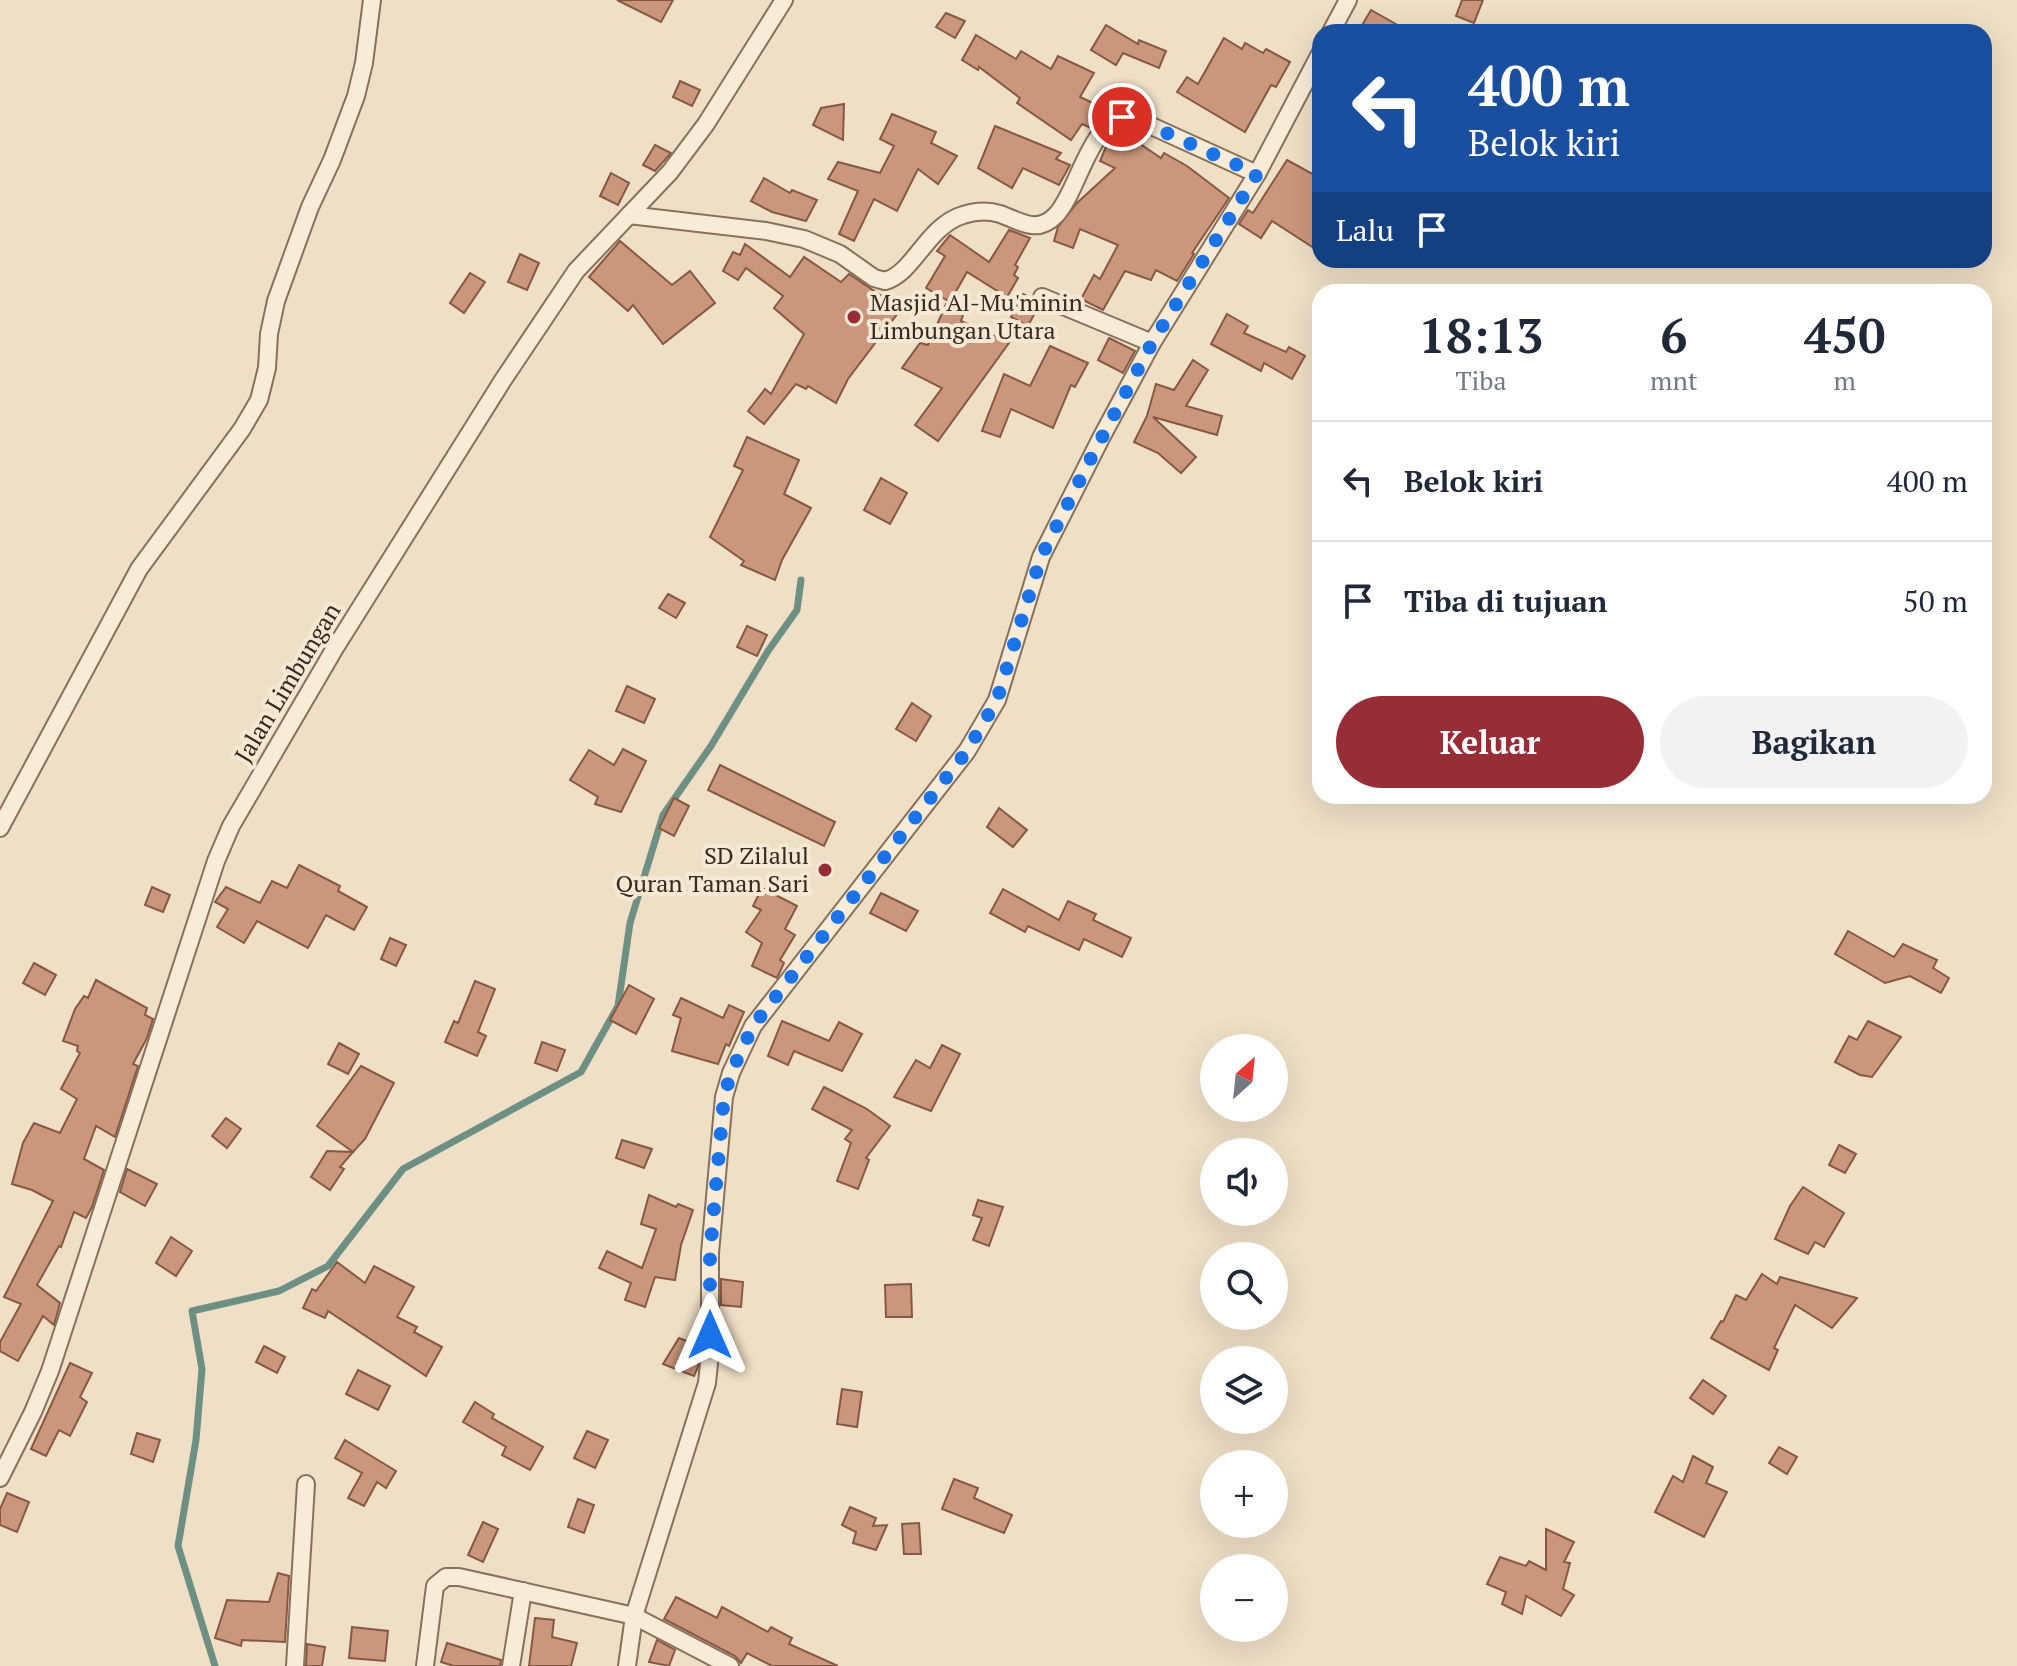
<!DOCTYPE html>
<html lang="id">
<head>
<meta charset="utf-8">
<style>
  :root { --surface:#fff; --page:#f2f2f3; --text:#1f2937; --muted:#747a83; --line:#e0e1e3; --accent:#972d36 }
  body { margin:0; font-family:"PT Serif",serif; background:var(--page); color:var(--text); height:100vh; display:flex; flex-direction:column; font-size:30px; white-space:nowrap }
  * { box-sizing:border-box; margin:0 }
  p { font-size:26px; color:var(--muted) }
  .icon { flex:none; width:44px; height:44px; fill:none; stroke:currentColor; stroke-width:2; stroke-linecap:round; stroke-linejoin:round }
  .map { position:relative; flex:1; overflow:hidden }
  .sheet { position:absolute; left:1312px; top:284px; width:680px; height:520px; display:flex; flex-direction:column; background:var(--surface); border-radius:24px; box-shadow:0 8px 32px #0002 }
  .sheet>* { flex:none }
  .guide { position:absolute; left:1312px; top:24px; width:680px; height:244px; border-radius:24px; box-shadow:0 8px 32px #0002; background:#1a4fa0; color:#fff; overflow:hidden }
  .needle { width:52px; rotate:27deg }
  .tools { position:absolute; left:1200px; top:1034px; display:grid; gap:16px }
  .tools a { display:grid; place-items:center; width:88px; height:88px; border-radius:50%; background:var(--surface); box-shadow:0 8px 32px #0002; font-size:40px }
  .pin { position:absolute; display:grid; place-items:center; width:68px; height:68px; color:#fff; margin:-34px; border:4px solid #fff; border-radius:50%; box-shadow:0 2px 8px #0007 }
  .me { position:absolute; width:88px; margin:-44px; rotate:0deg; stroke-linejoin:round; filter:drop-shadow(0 0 6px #0008) }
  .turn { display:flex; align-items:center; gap:28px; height:168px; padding:0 24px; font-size:36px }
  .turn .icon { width:104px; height:104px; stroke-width:2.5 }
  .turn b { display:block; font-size:56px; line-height:68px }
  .then { display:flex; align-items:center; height:76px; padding:0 24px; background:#0003; gap:16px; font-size:30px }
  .eta { display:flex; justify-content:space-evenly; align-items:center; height:136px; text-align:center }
  .eta b { font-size:48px; font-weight:600; line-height:56px }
  .action { display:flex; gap:16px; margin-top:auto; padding:16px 24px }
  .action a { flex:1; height:92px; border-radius:48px; background:var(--accent); color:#fff; font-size:32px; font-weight:600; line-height:92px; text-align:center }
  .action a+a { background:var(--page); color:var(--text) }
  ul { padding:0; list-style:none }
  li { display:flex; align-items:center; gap:24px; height:120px; padding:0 24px; border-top:2px solid var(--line) }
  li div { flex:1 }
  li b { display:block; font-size:30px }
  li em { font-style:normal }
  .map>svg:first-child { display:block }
</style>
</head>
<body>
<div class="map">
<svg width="2017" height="1666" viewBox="0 0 2017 1666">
  <rect width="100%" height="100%" fill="#eedfc6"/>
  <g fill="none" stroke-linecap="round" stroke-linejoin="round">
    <path stroke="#6e9084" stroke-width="7" d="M 215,1666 L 178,1546 L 196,1440 L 202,1369 L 192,1311 L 279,1291 L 328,1266 L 403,1169 L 581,1072 L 618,1006 L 630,923 L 663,815 L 711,746 L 768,651 L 797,610 L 801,580"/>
  </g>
  <g fill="#cb977c" stroke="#875842" stroke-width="2">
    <path d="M 617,0 L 673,0 L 661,22 Z"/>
    <path d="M 1462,0 L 1483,0 L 1474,23 L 1456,16 Z"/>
    <path d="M 1371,10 L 1410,32 L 1358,32 Z"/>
    <path d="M 946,13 L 965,21 L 955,38 L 936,27 Z"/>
    <path d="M 1106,25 L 1138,44 L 1139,40 L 1166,51 L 1159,68 L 1123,53 L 1116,65 L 1091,50 Z"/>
    <path d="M 976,35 L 1016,59 L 1021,51 L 1051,69 L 1058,56 L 1094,73 L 1080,97 L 1108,110 L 1107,114 L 1091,128 L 1082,124 L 1071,140 L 1017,103 L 1020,98 L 979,67 L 978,70 L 962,60 Z"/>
    <path d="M 1224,38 L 1242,49 L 1245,43 L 1263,53 L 1266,49 L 1290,62 L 1276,87 L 1271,85 L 1245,132 L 1177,92 L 1187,77 L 1198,84 Z"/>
    <path d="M 680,81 L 700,90 L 692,106 L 673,97 Z"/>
    <path d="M 844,104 L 843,140 L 813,125 L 821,108 Z"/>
    <path d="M 892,114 L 936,132 L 931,143 L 957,156 L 938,184 L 918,169 L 897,211 L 874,199 L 854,241 L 839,234 L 858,191 L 828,179 L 838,162 L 880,173 L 894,146 L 880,139 Z"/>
    <path d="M 995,126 L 1061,153 L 1056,159 L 1070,165 L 1059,185 L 1023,168 L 1012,188 L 978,168 Z"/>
    <path d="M 1121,131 L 1134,136 L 1133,139 L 1161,158 L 1164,153 L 1187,166 L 1229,198 L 1192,253 L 1194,254 L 1177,281 L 1156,270 L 1151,280 L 1125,271 L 1103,310 L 1081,299 L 1094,275 L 1100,279 L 1118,245 L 1080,229 L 1073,248 L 1054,241 L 1058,227 L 1077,203 L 1115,168 L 1100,161 L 1108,142 Z"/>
    <path d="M 655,145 L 671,153 L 655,171 L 643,165 Z"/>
    <path d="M 1287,160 L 1320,178 L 1320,252 L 1272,221 L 1261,238 L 1239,224 L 1248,210 L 1253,213 Z"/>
    <path d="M 611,173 L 629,183 L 618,205 L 600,196 Z"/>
    <path d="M 764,178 L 790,193 L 792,190 L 817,200 L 806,221 L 772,212 L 751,201 Z"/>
    <path d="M 1009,230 L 1030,238 L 1015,265 L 1018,267 L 1014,275 L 1018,278 L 1007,297 L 967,272 L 950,302 L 926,288 L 945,256 L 937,251 L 950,235 L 989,262 Z"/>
    <path d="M 620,241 L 672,285 L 690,271 L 715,303 L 663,344 L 633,305 L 628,311 L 589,277 Z"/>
    <path d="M 745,244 L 790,277 L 804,257 L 841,282 L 849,274 L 901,309 L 848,379 L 836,403 L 808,386 L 806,389 L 796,384 L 764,424 L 748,411 L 765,389 L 771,394 L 804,334 L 774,308 L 783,296 L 746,268 L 738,280 L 723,271 L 733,252 L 740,255 Z"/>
    <path d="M 520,254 L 539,263 L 527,290 L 508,282 Z"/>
    <path d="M 470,273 L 485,282 L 464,313 L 450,303 Z"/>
    <path d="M 1023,294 L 1031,298 L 1038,307 L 1028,326 L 1011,317 Z"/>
    <path d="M 946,304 L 964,312 L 961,321 L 1009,343 L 938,441 L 915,425 L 942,388 L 902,368 L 920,343 L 928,345 Z"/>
    <path d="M 1227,314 L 1248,326 L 1244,333 L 1286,352 L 1289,347 L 1305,356 L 1292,379 L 1264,363 L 1261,371 L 1211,344 Z"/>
    <path d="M 1109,338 L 1135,351 L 1123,373 L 1098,360 Z"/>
    <path d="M 1050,346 L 1088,363 L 1075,387 L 1071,385 L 1053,428 L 1011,409 L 1000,437 L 982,431 L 1004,374 L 1030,386 Z"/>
    <path d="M 1193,360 L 1208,370 L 1186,406 L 1222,416 L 1217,435 L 1153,417 L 1196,457 L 1181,473 L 1158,453 L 1134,442 L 1147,416 L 1156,384 L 1174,390 Z"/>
    <path d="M 747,437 L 799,460 L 784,494 L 811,508 L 782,560 L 775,580 L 741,565 L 744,561 L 710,537 L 743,470 L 734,466 Z"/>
    <path d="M 881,478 L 907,493 L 890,524 L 864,510 Z"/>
    <path d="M 668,594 L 685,603 L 676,618 L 659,608 Z"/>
    <path d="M 747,626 L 767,635 L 757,656 L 737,647 Z"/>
    <path d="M 627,686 L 655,699 L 644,723 L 616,711 Z"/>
    <path d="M 912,703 L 931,716 L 916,741 L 896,729 Z"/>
    <path d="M 623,749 L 646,761 L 621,812 L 595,804 L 598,797 L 570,780 L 589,750 L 614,765 Z"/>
    <path d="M 720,765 L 835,822 L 824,846 L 708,790 Z"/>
    <path d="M 674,798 L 689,806 L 674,836 L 659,828 Z"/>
    <path d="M 999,808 L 1027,830 L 1013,847 L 987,827 Z"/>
    <path d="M 299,865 L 340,886 L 338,891 L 367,907 L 354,930 L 326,915 L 308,948 L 257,921 L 244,943 L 217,927 L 228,909 L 215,902 L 226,887 L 260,903 L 272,881 L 287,888 Z"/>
    <path d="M 152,887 L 170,895 L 163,912 L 145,905 Z"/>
    <path d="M 762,888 L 797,906 L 785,929 L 795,935 L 780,960 L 784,963 L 777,978 L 752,966 L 762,943 L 746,932 L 761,910 L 753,906 Z"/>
    <path d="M 1003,889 L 1059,920 L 1068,901 L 1096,914 L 1093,920 L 1131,938 L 1122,957 L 1084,939 L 1079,950 L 1028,926 L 1025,932 L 990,913 Z"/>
    <path d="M 881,893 L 918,911 L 906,931 L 870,913 Z"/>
    <path d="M 1848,931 L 1894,957 L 1903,944 L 1937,960 L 1933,968 L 1949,978 L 1941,993 L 1910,976 L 1885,983 L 1835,954 Z"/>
    <path d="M 390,938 L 406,945 L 396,966 L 381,959 Z"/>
    <path d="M 34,963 L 56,975 L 45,995 L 23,983 Z"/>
    <path d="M 96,980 L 147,1008 L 145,1015 L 153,1019 L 147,1038 L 133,1064 L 138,1066 L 115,1137 L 96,1126 L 84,1159 L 104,1170 L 92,1207 L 86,1218 L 74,1212 L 61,1247 L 59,1246 L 37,1285 L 60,1303 L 54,1325 L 43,1316 L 18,1361 L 0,1351 L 0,1342 L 21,1304 L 4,1297 L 53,1201 L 32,1190 L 12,1184 L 23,1143 L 34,1123 L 60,1133 L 77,1099 L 61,1089 L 80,1053 L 77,1051 L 78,1046 L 63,1041 L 75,1009 L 84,996 L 88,998 Z"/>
    <path d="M 475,981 L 495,989 L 478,1032 L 486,1036 L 477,1056 L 445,1042 L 454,1021 L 458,1023 Z"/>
    <path d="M 629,985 L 654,999 L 636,1034 L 610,1020 Z"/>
    <path d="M 681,998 L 723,1018 L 729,1005 L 744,1012 L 729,1046 L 726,1044 L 718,1064 L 672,1051 L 681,1018 L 673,1015 Z"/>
    <path d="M 782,1021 L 829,1041 L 839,1022 L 862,1034 L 842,1071 L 794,1051 L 788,1065 L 768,1056 Z"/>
    <path d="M 1868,1021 L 1901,1037 L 1872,1077 L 1860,1075 L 1835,1062 L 1849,1036 L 1857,1040 Z"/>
    <path d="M 542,1042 L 565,1050 L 557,1071 L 535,1063 Z"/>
    <path d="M 339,1043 L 359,1054 L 348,1074 L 328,1064 Z"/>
    <path d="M 942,1045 L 960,1054 L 931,1111 L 894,1097 L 916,1060 L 930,1068 Z"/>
    <path d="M 361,1066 L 394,1083 L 365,1139 L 353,1152 L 317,1126 Z"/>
    <path d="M 824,1087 L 867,1109 L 890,1126 L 866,1158 L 869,1160 L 858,1189 L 837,1181 L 851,1143 L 845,1139 L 852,1130 L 812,1109 Z"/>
    <path d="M 226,1118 L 241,1129 L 227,1148 L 212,1136 Z"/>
    <path d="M 622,1140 L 652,1149 L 644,1168 L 616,1158 Z"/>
    <path d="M 1839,1145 L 1856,1154 L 1845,1173 L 1829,1165 Z"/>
    <path d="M 327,1151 L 353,1152 L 340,1167 L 344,1169 L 330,1190 L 311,1177 Z"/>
    <path d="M 127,1169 L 157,1184 L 145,1206 L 120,1192 Z"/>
    <path d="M 1803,1187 L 1844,1213 L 1824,1247 L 1815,1242 L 1808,1254 L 1775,1239 L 1790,1206 Z"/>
    <path d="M 649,1195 L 676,1207 L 678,1204 L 693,1210 L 681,1245 L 675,1280 L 655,1277 L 645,1307 L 625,1300 L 631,1283 L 599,1268 L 607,1251 L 642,1268 L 656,1229 L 641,1224 Z"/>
    <path d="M 978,1200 L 1003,1207 L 989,1246 L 973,1240 L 982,1218 L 973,1215 Z"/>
    <path d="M 171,1237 L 192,1251 L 176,1276 L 156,1263 Z"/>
    <path d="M 337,1262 L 365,1283 L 374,1266 L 414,1287 L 397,1317 L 417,1327 L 414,1332 L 442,1347 L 426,1376 L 328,1311 L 325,1318 L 303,1308 L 312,1289 L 316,1291 Z"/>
    <path d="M 1762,1274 L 1777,1284 L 1780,1277 L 1857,1298 L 1832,1328 L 1795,1305 L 1774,1348 L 1778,1350 L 1769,1370 L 1711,1338 L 1721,1321 L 1723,1322 L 1736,1295 L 1746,1300 Z"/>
    <path d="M 721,1279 L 743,1282 L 741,1307 L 721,1305 Z"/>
    <path d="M 911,1284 L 912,1317 L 886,1317 L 885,1285 Z"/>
    <path d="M 679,1338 L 699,1346 L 698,1367 L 694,1376 L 663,1364 Z"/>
    <path d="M 264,1346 L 285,1357 L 277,1373 L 256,1362 Z"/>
    <path d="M 70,1363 L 92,1373 L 80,1397 L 87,1402 L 70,1436 L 59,1430 L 46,1456 L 31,1449 Z"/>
    <path d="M 358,1370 L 390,1386 L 378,1410 L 346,1394 Z"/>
    <path d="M 1703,1380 L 1726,1396 L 1713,1414 L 1690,1398 Z"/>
    <path d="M 842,1389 L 862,1392 L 857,1427 L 837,1424 Z"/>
    <path d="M 475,1402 L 494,1414 L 492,1418 L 543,1447 L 530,1470 L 502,1455 L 506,1447 L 463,1422 Z"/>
    <path d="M 587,1431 L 608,1440 L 595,1468 L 574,1458 Z"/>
    <path d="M 137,1433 L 160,1440 L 153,1462 L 131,1454 Z"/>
    <path d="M 345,1440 L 396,1471 L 386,1488 L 377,1482 L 364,1506 L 348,1498 L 362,1473 L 335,1458 Z"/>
    <path d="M 1779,1447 L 1797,1457 L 1787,1474 L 1769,1463 Z"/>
    <path d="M 1693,1456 L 1713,1467 L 1706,1483 L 1727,1492 L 1704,1537 L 1655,1512 L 1673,1476 L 1683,1482 Z"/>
    <path d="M 954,1479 L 978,1488 L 974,1498 L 1012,1515 L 1004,1533 L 942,1509 Z"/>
    <path d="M 7,1493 L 29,1502 L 17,1532 L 0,1525 L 0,1509 Z"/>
    <path d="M 578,1499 L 594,1505 L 584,1533 L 568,1527 Z"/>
    <path d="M 850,1507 L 876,1518 L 873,1526 L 887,1525 L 876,1550 L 853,1543 L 856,1532 L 842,1525 Z"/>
    <path d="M 483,1522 L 498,1529 L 483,1562 L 468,1555 Z"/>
    <path d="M 919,1523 L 921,1554 L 904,1554 L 902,1524 Z"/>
    <path d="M 1546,1529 L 1574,1542 L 1564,1562 L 1570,1563 L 1563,1589 L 1574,1595 L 1561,1616 L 1526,1596 L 1522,1614 L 1502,1604 L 1506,1592 L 1487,1584 L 1500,1557 L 1526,1566 L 1529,1561 L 1546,1570 Z"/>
    <path d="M 278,1573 L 289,1576 L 285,1642 L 242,1640 L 241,1646 L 215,1638 L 227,1600 L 269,1602 Z"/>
    <path d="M 676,1597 L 717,1618 L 722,1607 L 768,1632 L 771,1627 L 792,1638 L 789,1644 L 838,1666 L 772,1666 L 747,1653 L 741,1663 L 735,1656 L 664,1619 Z"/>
    <path d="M 535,1618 L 554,1620 L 552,1637 L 577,1643 L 571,1666 L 529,1666 Z"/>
    <path d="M 352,1627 L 388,1631 L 385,1661 L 349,1658 Z"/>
    <path d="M 657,1640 L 675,1650 L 669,1666 L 649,1662 Z"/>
    <path d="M 447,1643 L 501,1660 L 500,1666 L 454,1666 L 441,1662 Z"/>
    <path d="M 307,1644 L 325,1647 L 322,1666 L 306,1666 Z"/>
  </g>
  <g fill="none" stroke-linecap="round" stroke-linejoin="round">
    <g stroke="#89705c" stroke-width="20">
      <g id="minor">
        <path d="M 1331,32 L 1348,0"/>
        <path d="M 629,215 L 766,231 L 804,239 L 840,254 L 874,278 L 885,281 C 914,273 927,226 963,215 C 975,211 988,210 1000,214 C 1020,221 1037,235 1056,215 C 1080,190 1092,107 1136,119 L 1257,174"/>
        <path d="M 1042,297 L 1152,343"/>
        <path d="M 0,828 L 139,569 L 242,429 L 259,400 L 267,368 L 269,334 L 276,301 L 310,207 L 332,160 L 356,96 L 364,63 L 372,0"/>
        <path d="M 0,1478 L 33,1412 L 50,1371 L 216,861 L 231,826 L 335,648 L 503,380 L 576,271 L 670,172 L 706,124 L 784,0"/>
        <path d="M 295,1666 L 306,1484"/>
        <path d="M 425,1666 L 435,1586 L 446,1577 L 459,1577 L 634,1616 L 730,1666"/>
        <path d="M 511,1666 L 523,1591"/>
        <path d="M 627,1666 L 634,1616 L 707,1383 L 710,1354 L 710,1253 L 724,1097 L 731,1073 L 753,1026 L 967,751 L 997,700 L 1041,557 L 1101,438 L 1152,343 L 1257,174 L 1320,54"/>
      </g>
    </g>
    <use href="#minor" stroke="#f8ecd9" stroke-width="16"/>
  </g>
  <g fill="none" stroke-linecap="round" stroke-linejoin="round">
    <path stroke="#1a73e8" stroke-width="14" stroke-dasharray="0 25.2" d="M 710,1335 L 710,1253 L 724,1097 L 731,1073 L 753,1026 L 967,751 L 997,700 L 1041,557 L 1089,462 L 1152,343 L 1257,174 L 1140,121 L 1122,117"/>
  </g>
  <g fill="#972d36" stroke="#f5e9d5" stroke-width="3">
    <circle cx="854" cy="317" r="8"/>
    <circle cx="825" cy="870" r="8"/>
  </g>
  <g text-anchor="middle" stroke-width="8" stroke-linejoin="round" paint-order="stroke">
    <g font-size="24" fill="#392a1f" stroke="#f5e9d5" text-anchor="start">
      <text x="870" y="311">Masjid Al-Mu'minin<tspan x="870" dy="28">Limbungan Utara</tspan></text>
      <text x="809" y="864" text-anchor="end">SD Zilalul<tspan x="809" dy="28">Quran Taman Sari</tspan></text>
    </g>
    <g font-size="24" fill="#392a1f" stroke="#f5e9d5">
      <text transform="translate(288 683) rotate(-59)" y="8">Jalan Limbungan</text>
    </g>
  </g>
</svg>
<div class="tools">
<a><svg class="needle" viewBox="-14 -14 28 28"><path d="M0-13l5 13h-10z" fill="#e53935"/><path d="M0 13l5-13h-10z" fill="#747a83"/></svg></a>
<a><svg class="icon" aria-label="sound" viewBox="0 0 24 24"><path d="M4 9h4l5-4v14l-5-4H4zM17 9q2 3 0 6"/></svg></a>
<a><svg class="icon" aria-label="search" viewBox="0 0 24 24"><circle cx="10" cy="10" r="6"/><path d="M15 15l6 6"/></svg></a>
<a><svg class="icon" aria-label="layers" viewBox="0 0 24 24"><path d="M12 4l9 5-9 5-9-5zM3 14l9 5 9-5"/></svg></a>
<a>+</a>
<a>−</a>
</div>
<div class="pin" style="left:1122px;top:117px;background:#d93025"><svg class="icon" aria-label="arrive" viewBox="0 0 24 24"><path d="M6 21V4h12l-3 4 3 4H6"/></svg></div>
<svg class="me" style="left:710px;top:1335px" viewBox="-20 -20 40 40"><path d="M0-17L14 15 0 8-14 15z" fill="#1a73e8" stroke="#fff" stroke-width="4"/></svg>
<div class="guide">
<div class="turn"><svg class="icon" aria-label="left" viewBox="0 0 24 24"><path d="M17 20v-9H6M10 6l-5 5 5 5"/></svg><div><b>400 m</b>Belok kiri</div></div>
<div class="then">Lalu<svg class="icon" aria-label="arrive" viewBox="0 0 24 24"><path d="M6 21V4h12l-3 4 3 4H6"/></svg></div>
</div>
<section class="sheet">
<div class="eta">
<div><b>18:13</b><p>Tiba</p></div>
<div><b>6</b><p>mnt</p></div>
<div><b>450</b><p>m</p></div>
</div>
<ul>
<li><svg class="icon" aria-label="left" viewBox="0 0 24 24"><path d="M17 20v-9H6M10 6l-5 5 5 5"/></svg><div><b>Belok kiri</b></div><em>400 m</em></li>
<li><svg class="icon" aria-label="arrive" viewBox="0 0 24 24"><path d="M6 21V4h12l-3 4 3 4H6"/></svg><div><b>Tiba di tujuan</b></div><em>50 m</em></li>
</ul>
<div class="action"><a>Keluar</a><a>Bagikan</a></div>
</section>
</div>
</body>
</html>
